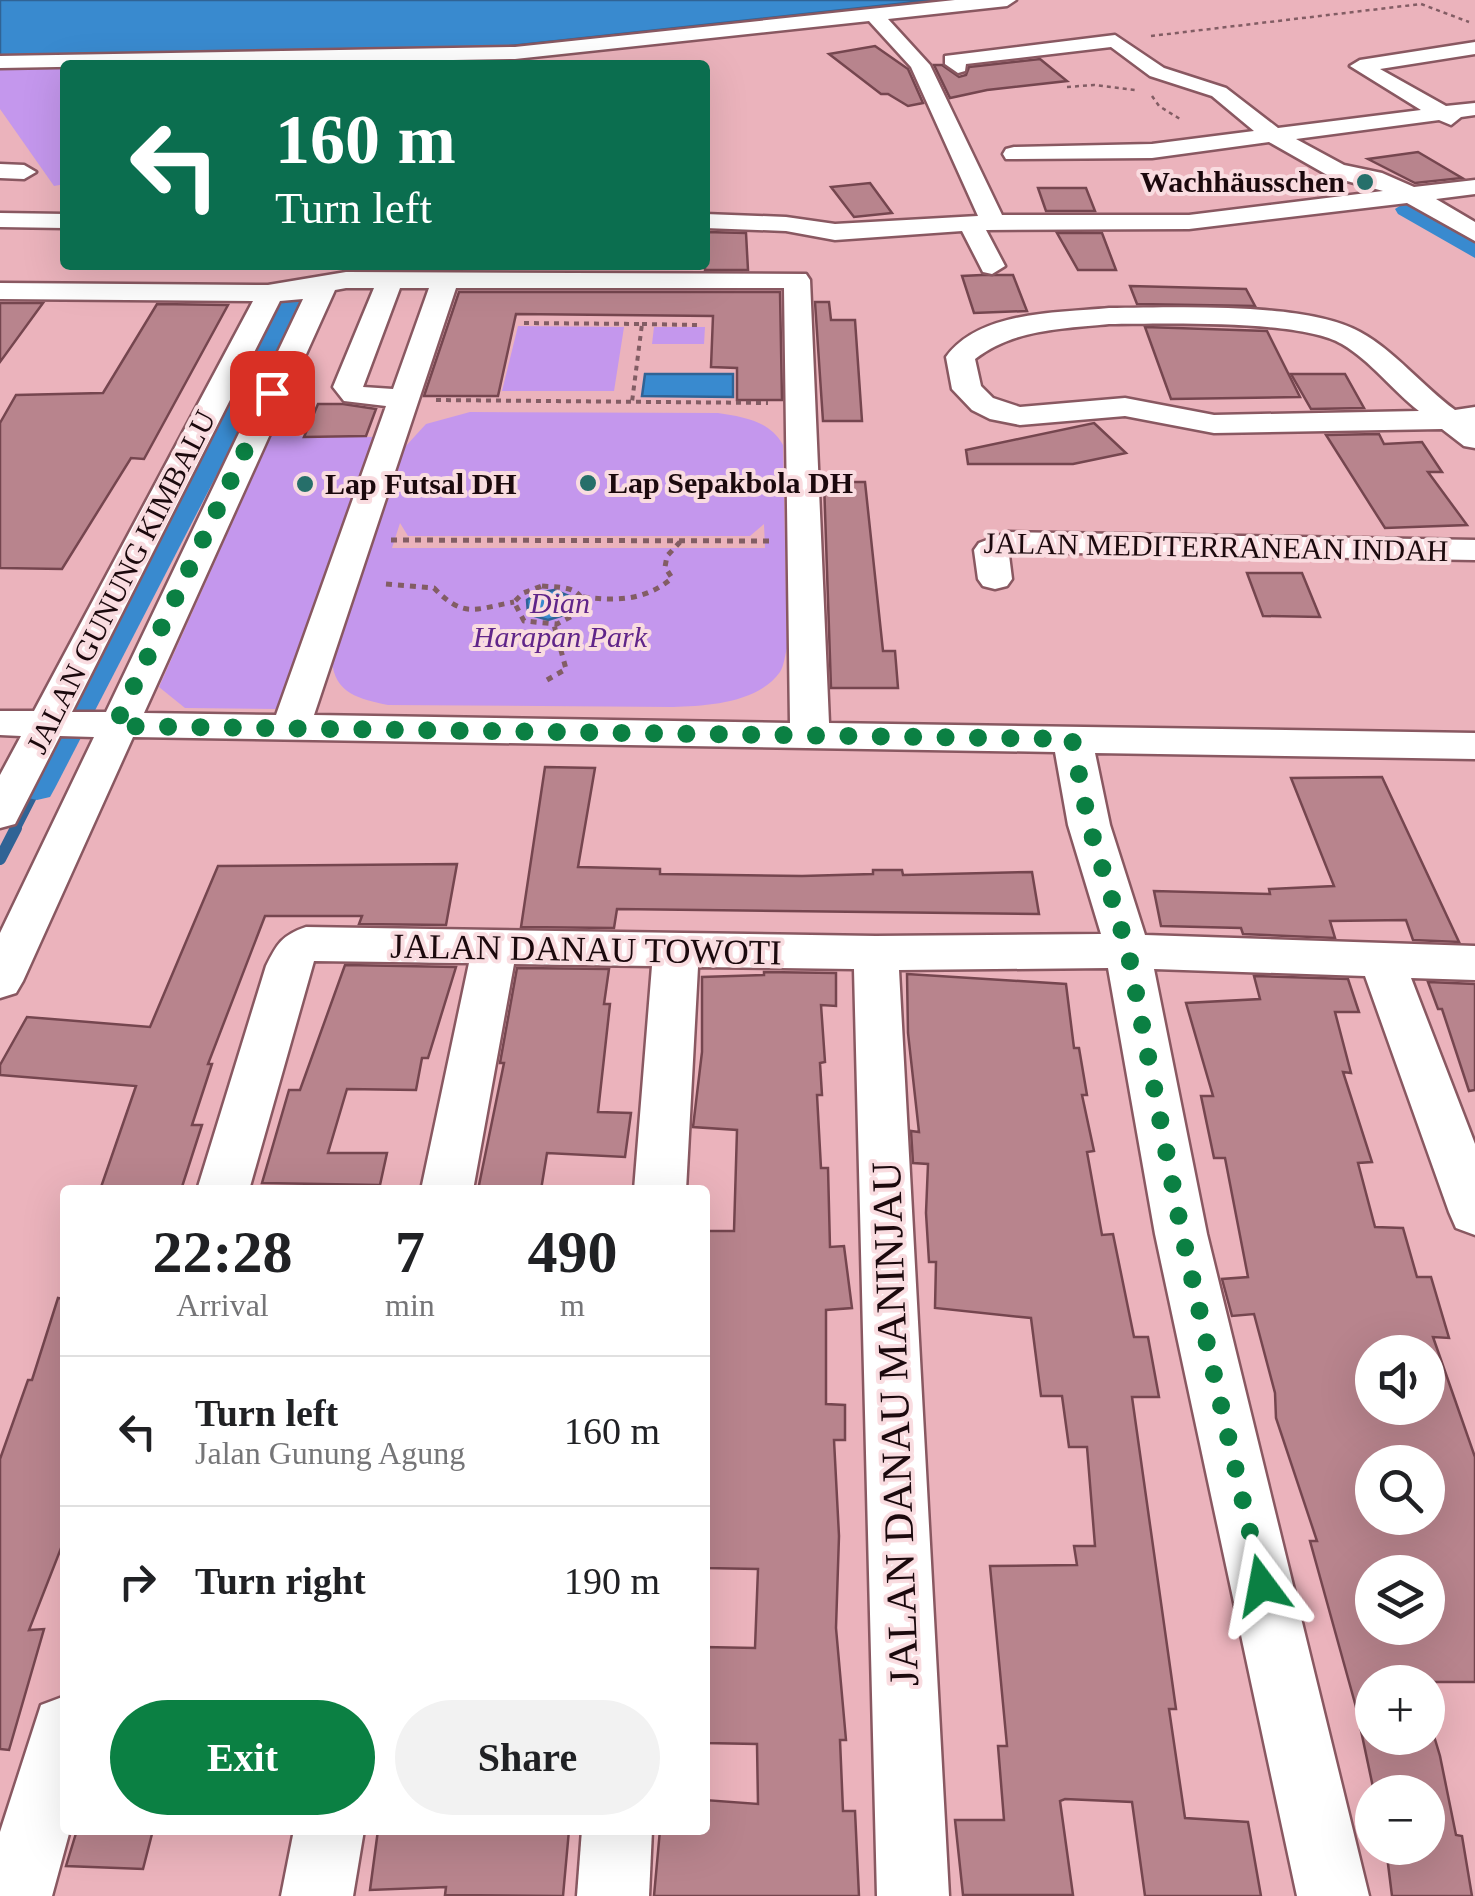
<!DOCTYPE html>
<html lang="en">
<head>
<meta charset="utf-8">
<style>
  :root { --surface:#fff; --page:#f2f2f2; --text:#202124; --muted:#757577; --line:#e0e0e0; --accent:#0b8043 }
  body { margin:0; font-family:Georgia,serif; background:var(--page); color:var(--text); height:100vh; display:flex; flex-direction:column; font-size:38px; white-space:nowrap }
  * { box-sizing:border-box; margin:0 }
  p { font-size:32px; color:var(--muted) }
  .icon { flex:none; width:55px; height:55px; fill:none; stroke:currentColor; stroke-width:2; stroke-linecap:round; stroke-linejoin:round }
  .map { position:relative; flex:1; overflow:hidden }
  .side { position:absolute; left:60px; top:1185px; width:650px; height:650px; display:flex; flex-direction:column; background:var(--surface); border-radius:10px; box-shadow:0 10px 40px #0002 }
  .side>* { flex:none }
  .top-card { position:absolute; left:60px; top:60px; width:650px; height:210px; border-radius:10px; box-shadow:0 10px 40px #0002; background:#0b6e4f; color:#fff; overflow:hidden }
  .fabs { position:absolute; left:1355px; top:1335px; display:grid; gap:20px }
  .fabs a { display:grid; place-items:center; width:90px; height:90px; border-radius:50%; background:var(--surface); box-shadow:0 10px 40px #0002; font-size:50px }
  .pin { position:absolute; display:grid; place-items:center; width:85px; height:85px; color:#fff; margin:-42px; border-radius:20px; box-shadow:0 5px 15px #0006 }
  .me { position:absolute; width:110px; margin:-55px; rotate:347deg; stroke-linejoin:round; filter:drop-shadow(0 0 8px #0008) }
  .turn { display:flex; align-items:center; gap:35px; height:210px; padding:0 50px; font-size:45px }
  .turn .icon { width:130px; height:130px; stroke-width:2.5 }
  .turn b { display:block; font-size:70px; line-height:85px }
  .eta { display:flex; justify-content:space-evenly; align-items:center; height:170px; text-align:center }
  .eta b { font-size:60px; font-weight:700; line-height:70px }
  .button { display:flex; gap:20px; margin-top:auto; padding:20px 50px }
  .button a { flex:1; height:115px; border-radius:60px; background:var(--accent); color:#fff; font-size:40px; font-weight:700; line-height:115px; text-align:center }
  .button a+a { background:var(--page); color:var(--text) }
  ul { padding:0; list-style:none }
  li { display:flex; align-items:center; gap:30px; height:150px; padding:0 50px; border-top:2px solid var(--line) }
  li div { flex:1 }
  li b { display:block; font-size:38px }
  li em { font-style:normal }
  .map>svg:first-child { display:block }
</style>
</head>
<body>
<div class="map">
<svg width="1475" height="1896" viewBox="0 0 1475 1896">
  <rect width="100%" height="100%" fill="#ebb3bc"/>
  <g fill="#c497ed" fill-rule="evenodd">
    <path d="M 65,66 L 65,184 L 54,186 L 0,109 L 0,69 Z"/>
    <path d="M 518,326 L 624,327 L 614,391 L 502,391 Z"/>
    <path d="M 654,327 L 705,327 L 704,344 L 652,344 Z"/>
    <path d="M 470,412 L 718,413 C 744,417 770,421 783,445 L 787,648 C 785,655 784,666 780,672 C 758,703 707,706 673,707 L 388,705 C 360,699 334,694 332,660 L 404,448 L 426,424 ZM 400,523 L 408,536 L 750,536 L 764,524 L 765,548 L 392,548 Z"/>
    <path d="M 271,436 L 378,437 L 277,709 L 185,708 L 159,687 Z"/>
  </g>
  <g fill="#398acf" stroke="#306395" stroke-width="2.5">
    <path d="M 0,0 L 934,0 L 493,48 L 0,59 Z"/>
    <path d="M 645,374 L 733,374 L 733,397 L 642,396 Z"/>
    <path d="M 554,590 L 574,598 L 576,603 L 571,613 L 548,620 L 528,614 L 527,600 L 538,593 Z"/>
  </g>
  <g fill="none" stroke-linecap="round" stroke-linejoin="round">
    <path stroke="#306395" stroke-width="9" d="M 15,831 L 37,788"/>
    <path stroke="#306395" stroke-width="12" d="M 0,859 L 16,828"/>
    <g fill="#398acf" fill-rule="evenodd">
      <path d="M 1406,202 L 1475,241 L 1475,258 L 1398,214 L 1395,209 Z"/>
      <path d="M 295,293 L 307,300 L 55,788 L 50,797 L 37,800 L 24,797 L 19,788 L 283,300 Z"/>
    </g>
  </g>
  <g fill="#b8848d" stroke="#75464f" stroke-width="2.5" fill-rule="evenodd">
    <path d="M 875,46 L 908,69 L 923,103 L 908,106 L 888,94 L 881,94 L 829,54 Z"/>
    <path d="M 1040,59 L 1067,81 L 987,90 L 950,98 L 934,65 L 942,65 L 959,77 L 966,75 L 969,67 Z"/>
    <path d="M 1418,152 L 1462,178 L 1415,183 L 1368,159 Z"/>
    <path d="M 870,183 L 892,213 L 854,217 L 831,187 Z"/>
    <path d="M 1038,188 L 1086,188 L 1095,211 L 1046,211 Z"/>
    <path d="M 705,232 L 746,233 L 748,270 L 705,270 Z"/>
    <path d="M 1057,233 L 1102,233 L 1116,270 L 1078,270 Z"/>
    <path d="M 982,275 L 1013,275 L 1027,311 L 974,313 L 962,276 Z"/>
    <path d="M 1130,286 L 1246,289 L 1255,306 L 1137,304 Z"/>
    <path d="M 459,292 L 780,292 L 782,400 L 737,400 L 737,368 L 711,367 L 713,316 L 516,314 L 498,396 L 424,396 Z"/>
    <path d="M 815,302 L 829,302 L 831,320 L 855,320 L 862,421 L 823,421 Z"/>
    <path d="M 0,303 L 43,303 L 0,362 Z"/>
    <path d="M 157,304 L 228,305 L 144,459 L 131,458 L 62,569 L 0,568 L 0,423 L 16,395 L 103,393 Z"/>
    <path d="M 1145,327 L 1267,331 L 1300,397 L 1171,399 Z"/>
    <path d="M 1291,374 L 1345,374 L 1364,408 L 1311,409 Z"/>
    <path d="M 318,404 L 343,404 L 376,409 L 366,436 L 304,437 Z"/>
    <path d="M 1094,423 L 1126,453 L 1073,464 L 968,464 L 966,450 Z"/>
    <path d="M 1379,434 L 1384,444 L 1422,442 L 1442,472 L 1428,472 L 1467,525 L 1385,528 L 1326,435 Z"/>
    <path d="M 824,482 L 865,482 L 883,651 L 895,651 L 898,688 L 831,688 Z"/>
    <path d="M 1247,573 L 1302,573 L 1320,617 L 1263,616 Z"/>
    <path d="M 545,767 L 595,768 L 578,867 L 660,869 L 660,874 L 802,876 L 873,874 L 873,870 L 902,870 L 903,875 L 1032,872 L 1039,914 L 617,909 L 614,928 L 521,927 Z"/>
    <path d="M 1382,777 L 1459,942 L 1413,940 L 1406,920 L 1330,921 L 1335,938 L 1243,934 L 1241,928 L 1161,926 L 1154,891 L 1270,894 L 1269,889 L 1334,886 L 1291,778 Z"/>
    <path d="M 457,864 L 446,925 L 359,924 L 362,916 L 265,916 L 208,1064 L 212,1064 L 192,1125 L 202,1125 L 181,1190 L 100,1190 L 136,1086 L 0,1075 L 0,1065 L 27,1017 L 150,1027 L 218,866 Z"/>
    <path d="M 345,965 L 456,967 L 428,1058 L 422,1058 L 416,1090 L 347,1089 L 328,1153 L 387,1153 L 380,1185 L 262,1183 L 289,1090 L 300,1090 Z"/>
    <path d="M 517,968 L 609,969 L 604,1004 L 610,1004 L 598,1112 L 631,1113 L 625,1157 L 547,1153 L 541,1190 L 478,1190 L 504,1063 L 500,1063 Z"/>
    <path d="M 764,972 L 836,973 L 836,1006 L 821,1005 L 825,1062 L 820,1063 L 822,1095 L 817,1095 L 821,1168 L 828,1168 L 830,1247 L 844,1246 L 852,1308 L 826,1310 L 826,1404 L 845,1405 L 845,1440 L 834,1440 L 839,1536 L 836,1628 L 846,1740 L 840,1740 L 843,1811 L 855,1811 L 859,1896 L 654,1896 L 660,1830 L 705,1830 L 705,1800 L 758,1804 L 757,1744 L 705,1743 L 705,1647 L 755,1648 L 758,1569 L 705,1568 L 705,1231 L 734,1231 L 737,1130 L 693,1127 L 702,1052 L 702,977 L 764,975 Z"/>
    <path d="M 907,974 L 1066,984 L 1074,1048 L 1079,1048 L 1087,1095 L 1082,1095 L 1094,1151 L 1087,1152 L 1102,1235 L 1113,1234 L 1134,1337 L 1148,1337 L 1159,1397 L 1132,1397 L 1176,1709 L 1169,1709 L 1185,1818 L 1248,1822 L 1261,1896 L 1145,1896 L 1132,1802 L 1065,1799 L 1060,1801 L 1073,1895 L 963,1895 L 955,1820 L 1004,1820 L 998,1746 L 1007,1746 L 990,1566 L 1077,1565 L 1074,1546 L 1095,1546 L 1087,1447 L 1069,1447 L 1062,1396 L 1041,1396 L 1031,1318 L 935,1308 L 936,1262 L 929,1262 L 926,1213 L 928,1164 L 913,1163 L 911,1131 L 919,1132 L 908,1033 Z"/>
    <path d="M 1254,976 L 1348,979 L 1359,1012 L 1335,1012 L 1351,1073 L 1343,1072 L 1372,1162 L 1358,1163 L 1375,1227 L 1403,1228 L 1417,1277 L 1431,1277 L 1449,1338 L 1433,1337 L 1475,1457 L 1475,1682 L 1372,1682 L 1372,1738 L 1428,1738 L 1428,1716 L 1440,1756 L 1456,1835 L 1462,1836 L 1472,1896 L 1392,1896 L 1386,1848 L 1428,1848 L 1428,1792 L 1374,1792 L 1356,1707 L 1310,1541 L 1317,1541 L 1276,1418 L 1275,1393 L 1254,1314 L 1232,1316 L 1222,1279 L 1248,1277 L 1225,1158 L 1214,1158 L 1201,1096 L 1213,1096 L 1186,1003 L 1260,999 ZM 1372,1352 L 1428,1352 L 1428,1408 L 1372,1408 ZM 1372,1462 L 1428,1462 L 1428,1518 L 1372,1518 ZM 1372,1572 L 1428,1572 L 1428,1628 L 1372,1628 Z"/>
    <path d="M 1428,982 L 1475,984 L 1475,1090 L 1469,1091 L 1442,1009 L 1438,1009 Z"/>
    <path d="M 58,1298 L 65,1299 L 65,1538 L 29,1630 L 44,1629 L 9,1750 L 0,1749 L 0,1459 L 28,1380 L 32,1380 Z"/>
    <path d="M 77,1830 L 153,1830 L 143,1869 L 66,1866 Z"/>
    <path d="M 378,1830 L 569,1830 L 563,1896 L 445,1895 L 446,1887 L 370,1890 Z"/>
  </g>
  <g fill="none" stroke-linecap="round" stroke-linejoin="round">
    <g stroke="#895861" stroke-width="5">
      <g id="minor">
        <path d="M 955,0 L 1016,0 L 1007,6 L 888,19 L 930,65 L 1002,215 L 1189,215 L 1383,191 L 1329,176 L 1269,142 L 1152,158 L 1006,159 L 1003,154 L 1006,149 L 1014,147 L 1152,144 L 1254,131 L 1212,96 L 1150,76 L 1111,47 L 966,64 L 965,71 L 958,73 L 945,64 L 945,56 L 1115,35 L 1164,68 L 1226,88 L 1278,128 L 1421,110 L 1350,66 L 1360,60 L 1475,42 L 1475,54 L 1380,69 L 1446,106 L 1475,103 L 1475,115 L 1461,117 L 1451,125 L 1439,120 L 1296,139 L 1344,165 L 1382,173 L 1414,187 L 1475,180 L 1475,194 L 1436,199 L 1475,222 L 1475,241 L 1407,203 L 1189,229 L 986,230 L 1005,266 L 992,274 L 983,272 L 962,231 L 835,240 L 786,231 L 705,228 L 705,214 L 786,217 L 835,224 L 978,216 L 911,67 L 869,21 L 515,59 L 0,68 L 0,56 L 515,47 Z"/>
        <path d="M 0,164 L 24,165 L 36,172 L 24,179 L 0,178 Z"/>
        <path d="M 0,213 L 65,214 L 65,228 L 0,227 Z"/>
        <path d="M 346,272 L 806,274 L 810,280 L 829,723 L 1475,733 L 1475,759 L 1095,753 L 1110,825 L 1145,935 L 1475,946 L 1475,980 L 1411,978 L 1475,1144 L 1475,1235 L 1456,1228 L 1449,1212 L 1365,976 L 1154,969 L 1207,1234 L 1369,1896 L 1297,1896 L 1155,1234 L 1108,968 L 899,970 L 949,1896 L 877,1896 L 854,969 L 698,967 L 686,1190 L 634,1190 L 652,966 L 514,964 L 473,1190 L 421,1190 L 469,963 L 314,961 L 249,1190 L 197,1190 L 266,966 C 277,944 282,935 306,927 L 876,936 L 1101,934 L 1068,825 L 1055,752 L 133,737 L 23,981 L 16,993 L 0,998 L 0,933 L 94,737 L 60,736 L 15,824 L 0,828 L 0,775 L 21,736 L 0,735 L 0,711 L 34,711 L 253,301 L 0,299 L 0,283 L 268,285 ZM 346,288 L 374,288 L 333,387 L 344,401 L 386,406 L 276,715 L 144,713 L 335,290 ZM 400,288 L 429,288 L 393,389 L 363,387 ZM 456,288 L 784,288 L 790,723 L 314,715 ZM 303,299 L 106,712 L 72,712 L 280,301 Z"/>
        <path d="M 1109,308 C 1173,308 1305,301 1360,332 C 1395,351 1422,386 1455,410 L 1475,407 L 1475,448 L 1464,446 L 1442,429 L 1214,433 L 1125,416 L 1020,425 L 990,419 L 972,410 L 952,389 L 946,357 C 979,311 1057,313 1109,308 ZM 1109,324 C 1162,324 1299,319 1342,344 C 1371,361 1392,390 1419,411 L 1214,415 L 1125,398 L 1020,407 L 993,398 L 981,386 L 975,359 C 1014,329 1061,329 1109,324 Z"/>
        <path d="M 1008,532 L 1475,540 L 1475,560 L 1013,552 L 1009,555 L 1012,579 L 1007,586 L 995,589 L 983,586 L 978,579 L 974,550 L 979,543 Z"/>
        <path d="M 65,1696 L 65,1830 L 70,1830 L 52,1896 L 0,1896 L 0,1832 L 41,1705 Z"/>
        <path d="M 294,1830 L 364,1830 L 353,1896 L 281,1896 Z"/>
        <path d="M 582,1830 L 652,1830 L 649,1896 L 577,1896 Z"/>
      </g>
    </g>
    <g stroke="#825d64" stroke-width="2.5" stroke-dasharray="4 4" stroke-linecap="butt">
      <path d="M 1151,36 L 1421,4 L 1469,22"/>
      <path d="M 1067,87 L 1094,85 L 1135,90"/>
      <path d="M 1152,96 L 1159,106 L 1180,119"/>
    </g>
    <g stroke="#825d64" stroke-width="4" stroke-dasharray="5 5" stroke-linecap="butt">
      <path d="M 524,323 L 642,324 L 632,402"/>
      <path d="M 642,324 L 697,325"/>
      <path d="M 436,400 L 768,403"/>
    </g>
    <g stroke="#825d64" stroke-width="5" stroke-dasharray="6 6" stroke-linecap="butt">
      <path d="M 391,540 L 769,541"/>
      <path d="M 386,584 L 434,588 C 464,619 475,609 514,602"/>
      <path d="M 542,586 C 564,588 580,585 586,609 L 557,624 L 524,621 L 514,602 L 523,593 Z"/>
      <path d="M 583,597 C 617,601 645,601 672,578 L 665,567 L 667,556 L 680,542"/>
      <path d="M 547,680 L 566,669 L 554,625"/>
    </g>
    <use href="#minor" fill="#fff" fill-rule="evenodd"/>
  </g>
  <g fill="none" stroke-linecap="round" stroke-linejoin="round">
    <path stroke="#0b8043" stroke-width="18" stroke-dasharray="0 32.4" d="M 272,393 L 115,726 L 1072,739 L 1089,825 L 1128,951 L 1182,1234 L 1262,1585"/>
  </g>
  <g fill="#266f6a" stroke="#f9dce0" stroke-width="4">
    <circle cx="1365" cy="182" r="10"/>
    <circle cx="588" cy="483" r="10"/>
    <circle cx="305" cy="484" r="10"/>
  </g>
  <g text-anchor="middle" stroke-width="8" stroke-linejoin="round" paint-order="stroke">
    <g font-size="30" font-weight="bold" fill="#1b090d" stroke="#f9dce0" text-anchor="start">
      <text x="1345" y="192" text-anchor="end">Wachhäusschen</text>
      <text x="608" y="493">Lap Sepakbola DH</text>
      <text x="325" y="494">Lap Futsal DH</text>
    </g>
    <g font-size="30" fill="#1b090d" stroke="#f9dce0">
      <text transform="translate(1216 547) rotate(1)" y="10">JALAN MEDITERRANEAN INDAH</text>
      <text transform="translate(121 582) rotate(-63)" y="10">JALAN GUNUNG KIMBALU</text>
    </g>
    <g font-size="30" font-style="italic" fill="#602589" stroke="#f9dce0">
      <text x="560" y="613">Dian<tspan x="560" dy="34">Harapan Park</tspan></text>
    </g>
    <g font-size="35" fill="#1b090d" stroke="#f9dce0">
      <text transform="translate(586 949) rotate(1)" y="12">JALAN DANAU TOWOTI</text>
    </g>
    <g font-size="42" fill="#1b090d" stroke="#f9dce0">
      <text transform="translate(894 1424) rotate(-92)" y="15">JALAN DANAU MANINJAU</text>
    </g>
  </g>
</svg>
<div class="fabs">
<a><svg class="icon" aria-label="sound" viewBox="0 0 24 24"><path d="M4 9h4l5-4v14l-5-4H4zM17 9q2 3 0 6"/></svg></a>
<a><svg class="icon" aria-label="search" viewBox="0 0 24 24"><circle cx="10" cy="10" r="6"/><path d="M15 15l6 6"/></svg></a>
<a><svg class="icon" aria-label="layers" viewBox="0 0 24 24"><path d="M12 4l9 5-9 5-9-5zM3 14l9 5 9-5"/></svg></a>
<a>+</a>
<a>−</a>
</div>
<div class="pin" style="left:272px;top:393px;background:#d93025"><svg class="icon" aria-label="arrive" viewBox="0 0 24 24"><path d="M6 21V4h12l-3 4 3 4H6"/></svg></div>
<svg class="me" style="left:1262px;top:1585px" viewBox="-20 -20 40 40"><path d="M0-17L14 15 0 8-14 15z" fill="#0b8043" stroke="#fff" stroke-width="4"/></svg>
<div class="top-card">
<div class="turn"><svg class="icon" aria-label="left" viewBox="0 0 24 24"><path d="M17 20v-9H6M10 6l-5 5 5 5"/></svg><div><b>160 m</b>Turn left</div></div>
</div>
<section class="side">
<div class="eta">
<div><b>22:28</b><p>Arrival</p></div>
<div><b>7</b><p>min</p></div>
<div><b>490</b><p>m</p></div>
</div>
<ul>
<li><svg class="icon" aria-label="left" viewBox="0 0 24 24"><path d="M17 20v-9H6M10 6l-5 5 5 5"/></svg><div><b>Turn left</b><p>Jalan Gunung Agung</p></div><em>160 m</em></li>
<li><svg class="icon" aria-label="right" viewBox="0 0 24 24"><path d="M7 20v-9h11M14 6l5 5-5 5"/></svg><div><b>Turn right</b></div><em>190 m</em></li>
</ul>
<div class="button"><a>Exit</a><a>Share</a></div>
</section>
</div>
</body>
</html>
